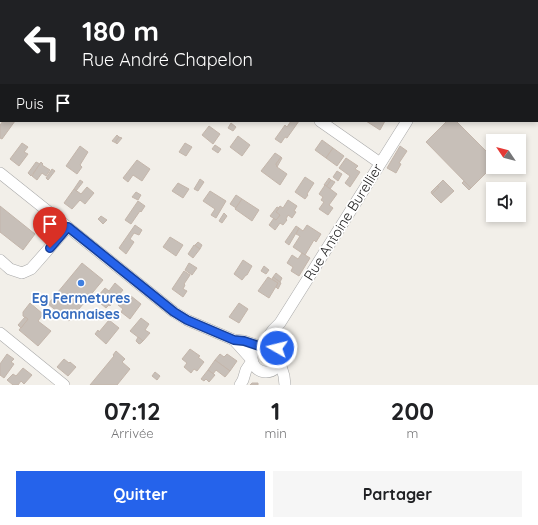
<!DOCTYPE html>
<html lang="fr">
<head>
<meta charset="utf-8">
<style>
  :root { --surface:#fff; --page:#f6f6f6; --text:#202124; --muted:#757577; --accent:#2563eb }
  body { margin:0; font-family:Quicksand,sans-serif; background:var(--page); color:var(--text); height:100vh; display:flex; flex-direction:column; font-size:15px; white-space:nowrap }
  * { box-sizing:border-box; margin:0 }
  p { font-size:13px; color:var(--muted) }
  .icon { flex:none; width:22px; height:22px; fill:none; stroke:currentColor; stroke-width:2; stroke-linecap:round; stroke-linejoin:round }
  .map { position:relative; height:385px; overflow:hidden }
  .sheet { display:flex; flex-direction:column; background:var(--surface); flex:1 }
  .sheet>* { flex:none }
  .guide { position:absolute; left:0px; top:0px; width:538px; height:122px; box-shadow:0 2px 6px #0003; background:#202124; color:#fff; overflow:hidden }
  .needle { width:26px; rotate:305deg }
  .buttons { position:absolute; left:486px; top:134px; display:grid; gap:8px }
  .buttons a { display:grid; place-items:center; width:40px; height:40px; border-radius:0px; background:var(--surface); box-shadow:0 2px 6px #0003; font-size:20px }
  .pin { position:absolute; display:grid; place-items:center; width:34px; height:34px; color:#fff; margin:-41px -17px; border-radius:50% 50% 50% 0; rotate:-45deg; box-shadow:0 0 4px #0007 }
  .pin .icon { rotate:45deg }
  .me { position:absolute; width:44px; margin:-22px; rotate:278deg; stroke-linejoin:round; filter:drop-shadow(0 0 3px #0008) }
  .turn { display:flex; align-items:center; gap:14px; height:84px; padding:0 16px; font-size:18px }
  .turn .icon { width:52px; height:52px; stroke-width:2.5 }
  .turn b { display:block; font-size:28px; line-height:34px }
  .then { display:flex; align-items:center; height:38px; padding:0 16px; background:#0003; gap:8px; font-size:15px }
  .eta { display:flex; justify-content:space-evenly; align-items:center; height:68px; text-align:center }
  .eta b { font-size:24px; font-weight:800; line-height:28px }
  .cta { display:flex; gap:8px; margin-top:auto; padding:8px 16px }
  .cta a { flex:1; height:46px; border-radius:0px; background:var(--accent); color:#fff; font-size:16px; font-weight:800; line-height:46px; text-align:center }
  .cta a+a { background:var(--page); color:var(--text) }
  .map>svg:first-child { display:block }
</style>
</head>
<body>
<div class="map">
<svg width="538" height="385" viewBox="0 0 538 385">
  <rect width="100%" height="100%" fill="#f2efe9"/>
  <g fill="#c7bfb8" stroke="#c4b6ab">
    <path d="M 281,0 L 300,0 L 302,1 L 282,1 Z"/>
    <path d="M 0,1 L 1,1 L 1,16 L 0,17 Z"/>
    <path d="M 3,121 L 15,121 L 2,139 L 0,138 L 0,125 Z"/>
    <path d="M 291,121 L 299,121 L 287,138 L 285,137 L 281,143 L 275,139 L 285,125 L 287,127 Z"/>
    <path d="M 366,121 L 385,121 L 380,130 Z"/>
    <path d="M 447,121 L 456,121 L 493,158 L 493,166 L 471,188 L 426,142 Z"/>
    <path d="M 231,123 L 236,127 L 233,131 L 228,128 Z"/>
    <path d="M 209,126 L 220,134 L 213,144 L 202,135 Z"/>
    <path d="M 117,135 L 119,137 L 116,141 L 116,143 L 112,141 Z"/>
    <path d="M 238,136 L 250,145 L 242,156 L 230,147 Z"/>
    <path d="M 119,137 L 122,138 L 117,144 L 116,143 L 116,141 Z"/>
    <path d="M 322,140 L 333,148 L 326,158 L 315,150 Z"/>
    <path d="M 22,143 L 28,147 L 24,152 L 28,154 L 19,166 L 10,159 Z"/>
    <path d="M 185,143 L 192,147 L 186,156 L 179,152 Z"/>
    <path d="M 215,145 L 221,149 L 218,153 L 212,149 Z"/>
    <path d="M 80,146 L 88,152 L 80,165 L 82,167 L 77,174 L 66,166 Z"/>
    <path d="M 400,146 L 407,151 L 399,163 L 401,164 L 396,173 L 387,168 Z"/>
    <path d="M 333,148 L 344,156 L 337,166 L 326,158 Z"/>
    <path d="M 275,153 L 281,157 L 276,164 L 277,167 L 287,174 L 280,185 L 261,171 Z"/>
    <path d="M 281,157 L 282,158 L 277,167 L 276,164 Z"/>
    <path d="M 346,158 L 358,166 L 355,169 L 360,172 L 350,187 L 345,183 L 350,176 L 339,168 Z"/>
    <path d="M 137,160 L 150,169 L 142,181 L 133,175 L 128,182 L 123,178 Z"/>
    <path d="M 36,162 L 40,164 L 31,176 L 28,173 Z"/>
    <path d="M 41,162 L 43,164 L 42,165 L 50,170 L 46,176 L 42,173 L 37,180 L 32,176 Z"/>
    <path d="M 52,169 L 55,171 L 48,180 L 46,178 Z"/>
    <path d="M 337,171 L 342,174 L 338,181 L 333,177 Z"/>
    <path d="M 305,177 L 314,183 L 307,194 L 308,195 L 305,199 L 295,192 Z"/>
    <path d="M 329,178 L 331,180 L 326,187 L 324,185 Z"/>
    <path d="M 200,179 L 204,182 L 198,191 L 194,189 Z"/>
    <path d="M 80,180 L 83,182 L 76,191 L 74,189 Z"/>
    <path d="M 331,180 L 335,182 L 330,189 L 326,187 Z"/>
    <path d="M 443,180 L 454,191 L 441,203 L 432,194 L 439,187 L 437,186 Z"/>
    <path d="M 464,181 L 471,188 L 469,190 L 462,183 Z"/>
    <path d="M 178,183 L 189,189 L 183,198 L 172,191 Z"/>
    <path d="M 325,185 L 337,194 L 329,205 L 333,208 L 328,215 L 319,209 L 324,202 L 321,200 L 323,197 L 319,194 Z"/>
    <path d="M 437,186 L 439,187 L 432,194 L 431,192 Z"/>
    <path d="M 87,187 L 94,193 L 85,204 L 80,200 L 72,209 L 64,203 L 74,189 L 81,194 Z"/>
    <path d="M 210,191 L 226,201 L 216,218 L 211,215 L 215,209 L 203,201 Z"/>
    <path d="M 136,192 L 141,195 L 138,200 L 132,197 Z"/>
    <path d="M 236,195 L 242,199 L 236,208 L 230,204 Z"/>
    <path d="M 242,199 L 259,210 L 252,221 L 235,209 Z"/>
    <path d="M 288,200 L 297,206 L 294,211 L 296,212 L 292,218 L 288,215 L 286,219 L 287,220 L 283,225 L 280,223 L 275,230 L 269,225 L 274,218 L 276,220 L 280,215 L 276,212 L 280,206 L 283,208 Z"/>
    <path d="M 138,201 L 145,206 L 141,212 L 140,211 L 131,224 L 125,220 Z"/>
    <path d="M 0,206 L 35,234 L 23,250 L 0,232 Z"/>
    <path d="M 277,207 L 279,208 L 276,212 L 280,215 L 276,220 L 270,216 Z"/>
    <path d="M 224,213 L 227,216 L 222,223 L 219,221 Z"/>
    <path d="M 101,216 L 107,220 L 103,224 L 98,219 Z"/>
    <path d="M 135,225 L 142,230 L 139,235 L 134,233 L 130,239 L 134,242 L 126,254 L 119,248 Z"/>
    <path d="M 307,225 L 321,234 L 316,242 L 314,240 L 305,255 L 293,247 L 300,236 L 296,234 L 299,228 L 303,231 Z"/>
    <path d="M 296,226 L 299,228 L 289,245 L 285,242 Z"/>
    <path d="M 170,237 L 183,245 L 176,256 L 163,247 Z"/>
    <path d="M 198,242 L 202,245 L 200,249 L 195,245 Z"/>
    <path d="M 194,245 L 200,249 L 193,258 L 188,254 Z"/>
    <path d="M 302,253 L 310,258 L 299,276 L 291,271 L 293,267 L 287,263 L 292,255 L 298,259 Z"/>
    <path d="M 243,260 L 252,266 L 247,275 L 246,275 L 242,280 L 234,274 Z"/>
    <path d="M 82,263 L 103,280 L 69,321 L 48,304 Z"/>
    <path d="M 189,263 L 197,268 L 192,275 L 185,270 Z"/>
    <path d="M 264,266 L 269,270 L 266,274 L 261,271 Z"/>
    <path d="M 184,271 L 190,275 L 184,284 L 185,285 L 183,289 L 187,291 L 183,297 L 172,289 Z"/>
    <path d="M 276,273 L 282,278 L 280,282 L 273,277 Z"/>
    <path d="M 268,277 L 278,283 L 269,298 L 258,291 Z"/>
    <path d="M 273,277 L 281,283 L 278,289 L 276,287 L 278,283 L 272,279 Z"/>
    <path d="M 115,283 L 123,290 L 110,306 L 98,296 L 105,288 L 109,291 Z"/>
    <path d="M 131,296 L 141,304 L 130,319 L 121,312 L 123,309 L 118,305 L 123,298 L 127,301 Z"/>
    <path d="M 102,300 L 109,305 L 106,308 L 100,303 Z"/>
    <path d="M 30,303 L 43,314 L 38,321 L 51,331 L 38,346 L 19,330 L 28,319 L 23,316 L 23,312 Z"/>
    <path d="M 239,303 L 248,309 L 239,323 L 229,317 Z"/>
    <path d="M 25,317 L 28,319 L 21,328 L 18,325 Z"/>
    <path d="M 141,318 L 149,324 L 145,330 L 150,333 L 143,341 L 130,331 Z"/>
    <path d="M 109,320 L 119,328 L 106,344 L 95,334 L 98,330 L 99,332 Z"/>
    <path d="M 138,337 L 143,341 L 141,343 L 139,344 L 136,341 Z"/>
    <path d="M 190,349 L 200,356 L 198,357 L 204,362 L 197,371 L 194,369 L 191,373 L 184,367 L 187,363 L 182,359 Z"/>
    <path d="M 116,351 L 125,359 L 122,362 L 130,369 L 117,385 L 90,385 L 114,356 L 113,355 Z"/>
    <path d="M 7,354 L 14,359 L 11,362 L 14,364 L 4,378 L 0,375 L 0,364 Z"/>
    <path d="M 220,354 L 224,357 L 227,354 L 237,361 L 230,371 L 215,360 Z"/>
    <path d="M 64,359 L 69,363 L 70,362 L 76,367 L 68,376 L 57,367 Z"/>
    <path d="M 215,360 L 230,371 L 225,377 L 216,370 L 213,374 L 208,370 Z"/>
    <path d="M 23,368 L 32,375 L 24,384 L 21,381 L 18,385 L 13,385 L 7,380 L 13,374 L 16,376 Z"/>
    <path d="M 208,370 L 215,375 L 209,382 L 206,379 L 204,381 L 201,379 Z"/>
    <path d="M 155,372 L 160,376 L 157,380 L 152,376 Z"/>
    <path d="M 252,383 L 258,383 L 258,385 L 250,385 Z"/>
  </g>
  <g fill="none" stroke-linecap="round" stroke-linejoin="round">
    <g stroke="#a9a9a9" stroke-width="12">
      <g id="minor">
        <path d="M 144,0 L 145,1"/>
        <path d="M 328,1 L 328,0"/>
        <path d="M 388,1 L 389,0"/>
        <path d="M 486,1 L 486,0"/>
        <path d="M 537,54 L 538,53"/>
        <path d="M 320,121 L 380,163"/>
        <path d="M 0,173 L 174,312 L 187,320 L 234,340 L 244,341 L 259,346"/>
        <path d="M 0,260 L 10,269 L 22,273 L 31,269 L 68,227"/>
        <path d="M 0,333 L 64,385"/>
        <path d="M 234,340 L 252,360"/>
        <circle cx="266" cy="358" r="14"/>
        <path d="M 263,344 L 273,330 L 280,323 L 407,121"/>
        <path d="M 280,363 L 284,376 L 285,385"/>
        <path d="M 240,385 L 243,380 L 246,370 L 252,361"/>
      </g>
    </g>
    <use href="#minor" stroke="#fff" stroke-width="11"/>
  </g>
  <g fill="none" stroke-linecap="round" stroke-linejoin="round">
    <g stroke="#184099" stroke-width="10">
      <path id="route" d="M 50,248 L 68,227 L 174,312 L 187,320 L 234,340 L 244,341 L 259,346 L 266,344 L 269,344 L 277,348"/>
    </g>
    <use href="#route" stroke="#2563eb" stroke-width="7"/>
  </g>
  <circle fill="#3f7fe0" stroke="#fff" stroke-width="1.5" cx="81" cy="283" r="4"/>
  <g text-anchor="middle" stroke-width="3.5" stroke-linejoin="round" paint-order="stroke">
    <g font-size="14" fill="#222" stroke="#fff">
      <text transform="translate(343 222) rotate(-58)" y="5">Rue Antoine Burellier</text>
    </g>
    <g font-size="14" font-weight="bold" fill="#366cbe" stroke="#fff">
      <text x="81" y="303">Eg Fermetures<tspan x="81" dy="16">Roannaises</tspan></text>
    </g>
  </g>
</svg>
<div class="buttons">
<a><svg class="needle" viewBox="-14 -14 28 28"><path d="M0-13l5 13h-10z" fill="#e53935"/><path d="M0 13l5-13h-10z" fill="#757577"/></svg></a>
<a><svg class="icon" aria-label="sound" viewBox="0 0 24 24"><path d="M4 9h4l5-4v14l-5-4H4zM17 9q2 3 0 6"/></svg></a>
</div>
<div class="pin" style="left:50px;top:248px;background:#d93025"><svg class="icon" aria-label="arrive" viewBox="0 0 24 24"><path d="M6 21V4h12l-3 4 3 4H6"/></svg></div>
<svg class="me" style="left:277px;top:348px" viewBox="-20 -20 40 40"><circle r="17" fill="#2563eb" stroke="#fff" stroke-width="3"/><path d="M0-11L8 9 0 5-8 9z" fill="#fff"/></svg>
<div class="guide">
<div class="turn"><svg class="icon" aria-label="left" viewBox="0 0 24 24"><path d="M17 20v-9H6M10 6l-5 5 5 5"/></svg><div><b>180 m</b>Rue André Chapelon</div></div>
<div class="then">Puis<svg class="icon" aria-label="arrive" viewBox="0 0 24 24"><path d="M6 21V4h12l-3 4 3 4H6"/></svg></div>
</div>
</div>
<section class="sheet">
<div class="eta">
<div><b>07:12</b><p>Arrivée</p></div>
<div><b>1</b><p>min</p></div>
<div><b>200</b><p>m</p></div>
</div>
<div class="cta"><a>Quitter</a><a>Partager</a></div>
</section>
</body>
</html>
